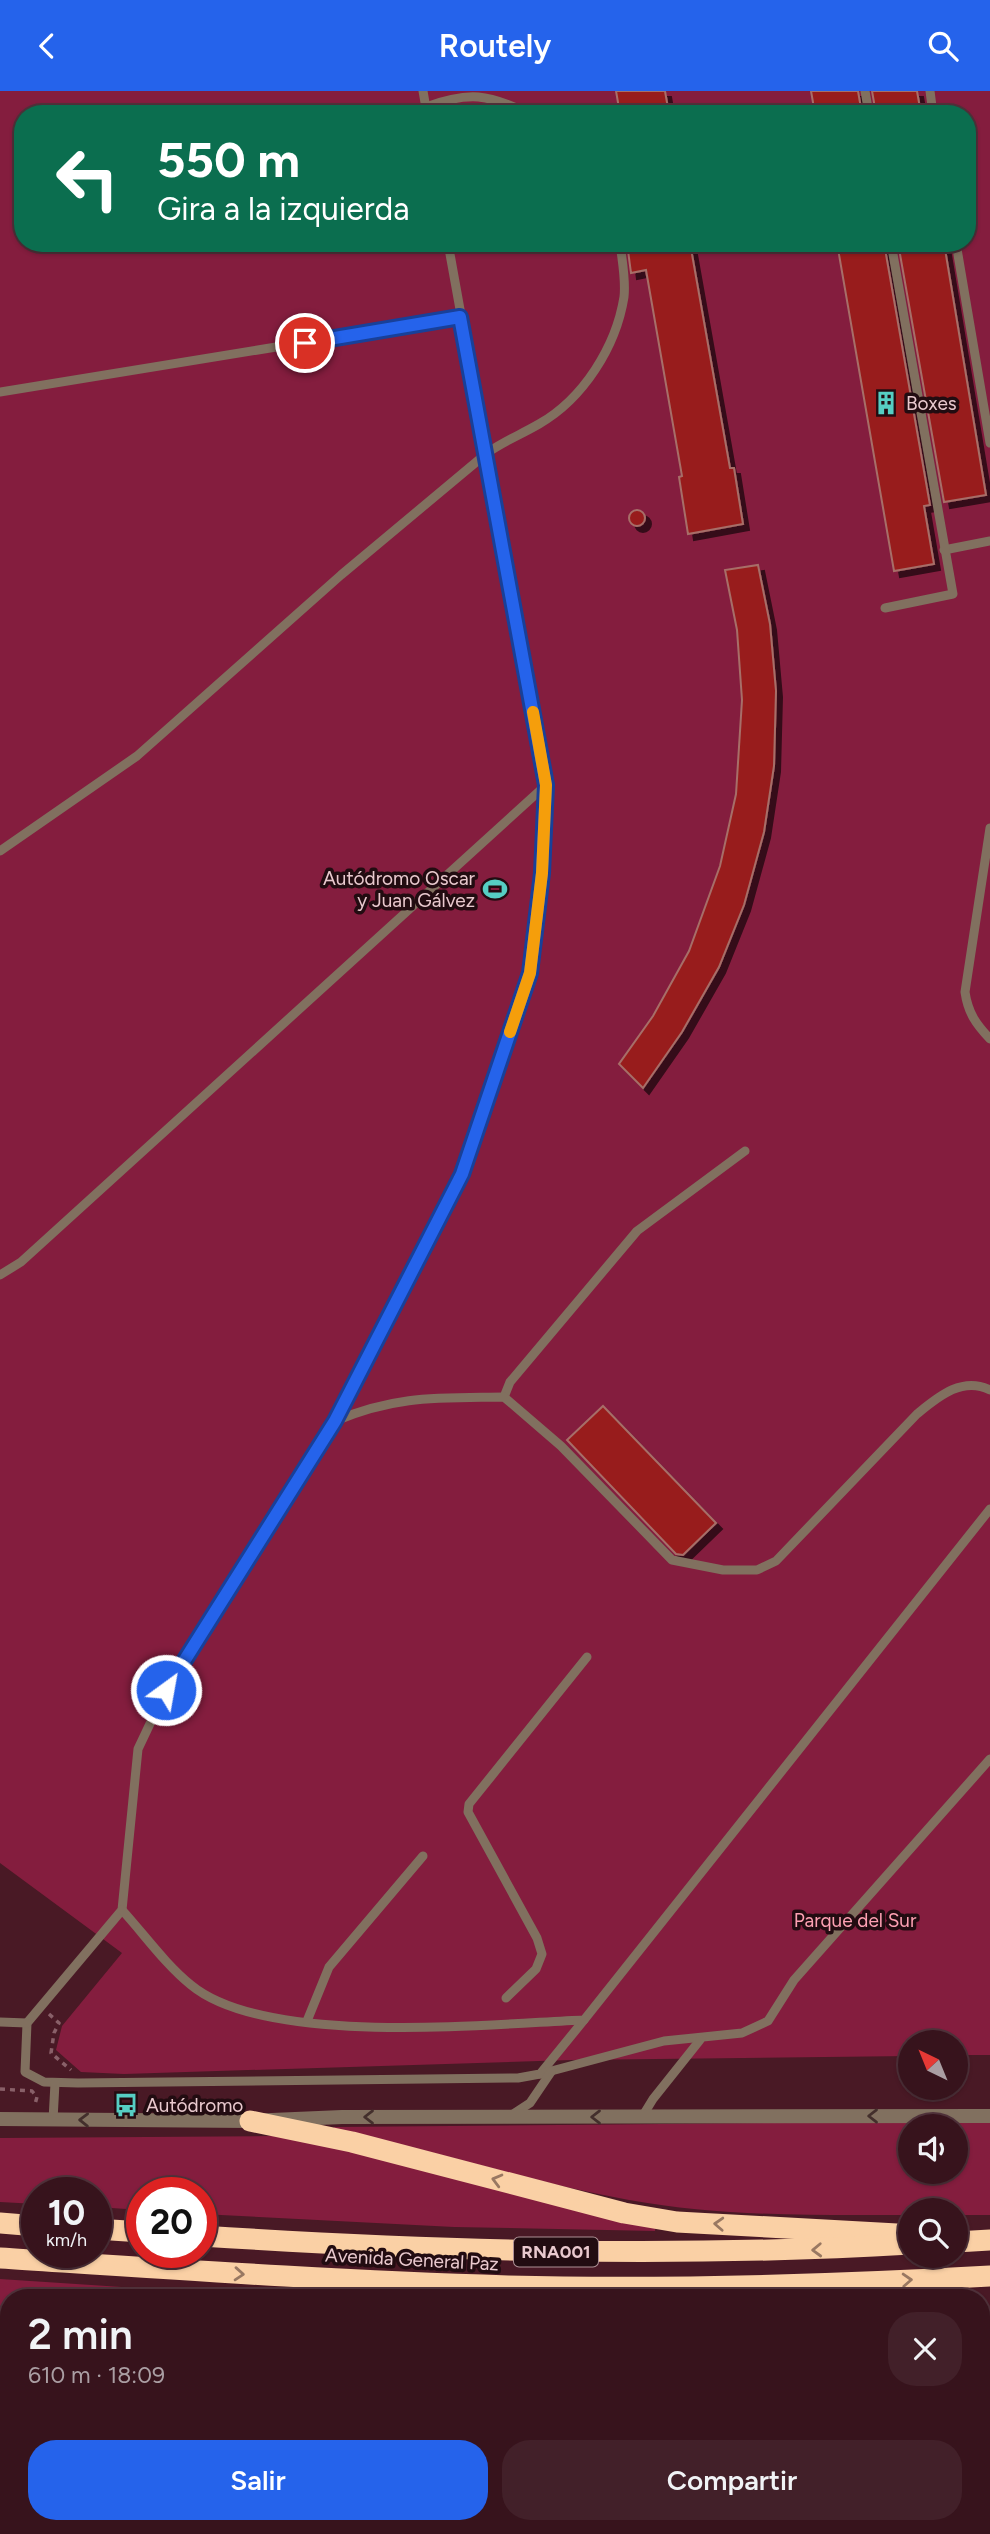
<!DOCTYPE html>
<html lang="es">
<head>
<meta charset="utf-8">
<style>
  :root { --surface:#37131c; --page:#422029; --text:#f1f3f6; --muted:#aa9ea3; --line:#51323b; --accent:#2563eb }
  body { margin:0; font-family:Figtree,sans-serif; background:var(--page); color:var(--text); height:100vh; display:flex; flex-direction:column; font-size:26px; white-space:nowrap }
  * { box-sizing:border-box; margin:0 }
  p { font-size:23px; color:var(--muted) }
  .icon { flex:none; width:38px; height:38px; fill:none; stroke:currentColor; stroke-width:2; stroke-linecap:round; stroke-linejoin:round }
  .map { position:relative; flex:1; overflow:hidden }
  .panel { position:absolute; left:0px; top:2198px; width:990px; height:245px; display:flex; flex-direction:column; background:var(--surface); border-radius:28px 28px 0 0; box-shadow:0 2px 5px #0004,0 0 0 2px var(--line) }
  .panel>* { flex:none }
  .hud { position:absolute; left:14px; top:14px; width:962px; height:147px; border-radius:28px; box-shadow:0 2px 5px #0004,0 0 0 2px var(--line); background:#0b6e4f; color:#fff; overflow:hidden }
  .needle { width:46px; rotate:317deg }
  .tools { position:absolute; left:898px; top:1939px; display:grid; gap:14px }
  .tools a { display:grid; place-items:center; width:70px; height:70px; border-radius:50%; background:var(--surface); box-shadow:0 2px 5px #0004,0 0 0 2px var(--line); font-size:35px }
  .speed { position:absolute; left:21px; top:2086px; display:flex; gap:14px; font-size:35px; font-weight:700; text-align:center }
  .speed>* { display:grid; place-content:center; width:91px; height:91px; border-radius:50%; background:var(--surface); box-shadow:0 2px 5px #0004,0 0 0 2px var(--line); line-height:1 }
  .speed small { font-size:18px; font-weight:400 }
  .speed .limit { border:10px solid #d22; background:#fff; color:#111 }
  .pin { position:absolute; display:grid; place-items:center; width:60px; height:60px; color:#fff; margin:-30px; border:4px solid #fff; border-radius:50%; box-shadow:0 2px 7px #0007 }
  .me { position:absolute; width:77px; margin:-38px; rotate:32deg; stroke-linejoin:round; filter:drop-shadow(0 0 5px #0008) }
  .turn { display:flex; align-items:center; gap:24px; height:147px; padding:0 28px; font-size:32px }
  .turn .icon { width:91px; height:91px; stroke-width:2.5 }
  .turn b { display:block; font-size:49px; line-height:60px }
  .round { display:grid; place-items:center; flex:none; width:74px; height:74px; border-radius:28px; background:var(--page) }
  .headline { display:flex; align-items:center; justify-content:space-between; height:119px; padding:0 28px }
  h1 { font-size:42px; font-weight:600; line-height:52px }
  .primary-button { display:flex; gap:14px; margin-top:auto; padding:14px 28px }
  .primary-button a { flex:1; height:80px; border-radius:28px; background:var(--accent); color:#fff; font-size:28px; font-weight:600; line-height:80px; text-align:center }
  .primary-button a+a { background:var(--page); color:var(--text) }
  header { display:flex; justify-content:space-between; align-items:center; height:91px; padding:0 28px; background:var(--accent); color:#fff; font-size:32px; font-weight:600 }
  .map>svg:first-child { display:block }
</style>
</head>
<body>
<header><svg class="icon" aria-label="back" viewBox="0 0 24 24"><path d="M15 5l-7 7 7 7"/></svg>Routely<svg class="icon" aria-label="search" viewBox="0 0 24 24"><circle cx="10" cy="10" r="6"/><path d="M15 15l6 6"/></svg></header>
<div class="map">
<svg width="990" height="2443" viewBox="0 0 990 2443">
  <defs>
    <filter id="shadow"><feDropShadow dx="6" dy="6" stdDeviation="0" flood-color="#0009"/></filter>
  </defs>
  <rect width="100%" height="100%" fill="#491925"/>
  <g fill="#841d3e" fill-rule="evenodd">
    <path d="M 0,0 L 990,0 L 990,1964 L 956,1964 L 956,1951 L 910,1951 L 910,1965 L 571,1969 L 124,1983 L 81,1981 L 56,1959 L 62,1935 L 122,1862 L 0,1772 ZM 23,23 L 968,23 L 968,152 L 23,152 Z"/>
    <path d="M 990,2030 L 990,2124 L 956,2124 L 956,2119 L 910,2119 L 910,2124 C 816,2124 722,2126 629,2109 C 529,2091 433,2058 333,2039 L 334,2036 ZM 910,2035 L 956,2035 L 956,2081 L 910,2081 Z"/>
    <path d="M 274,2045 L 299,2048 L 656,2133 L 655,2140 L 454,2136 L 201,2123 L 201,2102 L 142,2102 L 142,2119 L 96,2116 L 96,2102 L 37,2102 L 37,2113 L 0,2111 L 0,2047 Z"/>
    <path d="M 0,2188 L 289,2207 L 9,2207 L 9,2249 L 0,2249 Z"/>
  </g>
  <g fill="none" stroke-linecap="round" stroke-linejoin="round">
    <g stroke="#814d95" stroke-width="5">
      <path d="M 982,2280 L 990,2280"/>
      <path d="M 837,2434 L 838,2443"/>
    </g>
  </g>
  <g fill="#981e1d" stroke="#a76e68" stroke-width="2" filter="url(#shadow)">
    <path d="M 616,0 L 665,0 L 669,23 L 620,23 Z"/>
    <path d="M 811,0 L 858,0 L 862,23 L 815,23 Z"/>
    <path d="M 872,0 L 917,0 L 921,23 L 876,23 Z"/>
    <path d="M 627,152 L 690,152 L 730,377 L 734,377 L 743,433 L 688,443 L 679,386 L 682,385 L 646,179 L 631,182 Z"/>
    <path d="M 837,152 L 884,152 L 930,414 L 924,415 L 934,473 L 894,480 Z"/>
    <path d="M 898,152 L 944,152 L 986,404 L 944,411 Z"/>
    <circle cx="637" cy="427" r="8"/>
    <path d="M 758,474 L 770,533 L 776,600 L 774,675 L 764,741 L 744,814 L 719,876 L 682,941 L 643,997 L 619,973 L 653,925 L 689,860 L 720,775 L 736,703 L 742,609 L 737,539 L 725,479 Z"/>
    <path d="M 603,1315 L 716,1432 L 683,1464 L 676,1463 L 567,1349 Z"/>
  </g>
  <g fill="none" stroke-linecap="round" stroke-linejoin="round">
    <g stroke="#896069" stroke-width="3.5" stroke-dasharray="5 5" stroke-linecap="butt">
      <path d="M 49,1923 L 59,1932 L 54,1942 L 51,1962 L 71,1979"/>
      <path d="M 0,1998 L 32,2000 L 37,2006 L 35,2013"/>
    </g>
    <g stroke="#81705f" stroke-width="9">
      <path d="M 423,0 L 427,23"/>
      <path d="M 865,0 L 869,23"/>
      <path d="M 930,0 L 933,23"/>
      <path d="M 426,16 C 469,0 488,3 530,23"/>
      <path d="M 448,152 L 546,694 L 542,782 L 530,882 L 462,1083 L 335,1330 L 166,1599 L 138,1658 L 122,1819 L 27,1932 L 25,1981 L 44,1991 L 78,1992 L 518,1987 L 540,1983 L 584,1929"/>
      <path d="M 956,152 L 990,352"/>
      <path d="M 0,301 L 460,226"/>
      <path d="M 944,459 L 990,450"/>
      <path d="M 885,517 L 953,503 L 891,152"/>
      <path d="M 990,737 L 965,901 C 968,922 976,933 990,948"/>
      <path d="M 0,760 L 137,665 L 341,484 L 487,362 C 506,349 520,344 539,333 C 583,308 616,256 624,206 C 626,188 622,170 620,152"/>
      <path d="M 0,1184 L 21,1171 L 546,694"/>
      <path d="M 504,1306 L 510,1291 L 637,1140 L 745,1060"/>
      <path d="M 335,1330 C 397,1304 438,1307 504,1306 L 561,1355 L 672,1469 L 723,1479 L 757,1479 L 776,1470 L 917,1323 C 938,1306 962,1285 990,1299"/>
      <path d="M 122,1819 C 144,1843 165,1873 191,1894 C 266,1956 488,1933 584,1929 L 990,1418"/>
      <path d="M 506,1907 L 536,1878 L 542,1863 L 537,1847 L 468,1721 L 469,1713 L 587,1566"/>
      <path d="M 307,1930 L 329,1876 L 423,1765"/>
      <path d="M 0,1931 L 27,1932"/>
      <path d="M 540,1983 L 664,1950 L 742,1942 L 768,1930 L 794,1889 L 990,1668"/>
      <path d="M 510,2025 L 530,2012 L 551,1981"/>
      <path d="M 642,2026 L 653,2008 L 700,1949"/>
      <path d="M 53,2029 L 55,1992"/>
      <path d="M 905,2439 L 990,2436"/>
    </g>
    <g stroke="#81705f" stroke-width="14">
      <path d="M 344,2443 L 345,2434"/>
      <path d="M 647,2443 L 647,2434"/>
    </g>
    <g stroke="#81705f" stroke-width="14">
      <path d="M 0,2028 L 250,2030 L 342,2026 L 990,2025"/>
      <path d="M 982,2252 L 990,2252"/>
      <path d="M 0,2265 L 9,2264"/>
      <path d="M 0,2420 L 4,2443"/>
    </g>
    <g stroke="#fad0a5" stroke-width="21">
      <path d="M 250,2030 L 352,2051 L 624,2122 L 677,2131 L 897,2143"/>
      <path d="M 0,2132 L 37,2135"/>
      <path d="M 96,2138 L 142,2141"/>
      <path d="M 201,2145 C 437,2160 674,2167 910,2153"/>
      <path d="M 956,2151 L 990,2149"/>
      <path d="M 0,2167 C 169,2178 338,2190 508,2195 C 669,2199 830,2194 990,2185"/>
    </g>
  </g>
  <defs><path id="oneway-chevron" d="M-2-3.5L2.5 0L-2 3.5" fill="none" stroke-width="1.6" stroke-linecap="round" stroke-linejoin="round" transform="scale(1.75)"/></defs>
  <g stroke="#432f2c">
    <use href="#oneway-chevron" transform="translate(873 2025) rotate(180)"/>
    <use href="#oneway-chevron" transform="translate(369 2026) rotate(-180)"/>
    <use href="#oneway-chevron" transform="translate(596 2026) rotate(-180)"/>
    <use href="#oneway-chevron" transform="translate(84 2029) rotate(-179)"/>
  </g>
  <g stroke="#997862">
    <use href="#oneway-chevron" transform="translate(497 2089) rotate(-165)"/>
    <use href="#oneway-chevron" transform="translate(719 2133) rotate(-177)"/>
    <use href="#oneway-chevron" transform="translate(817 2159) rotate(178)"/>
    <use href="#oneway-chevron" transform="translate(239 2183) rotate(4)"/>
    <use href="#oneway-chevron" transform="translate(907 2189) rotate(-3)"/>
  </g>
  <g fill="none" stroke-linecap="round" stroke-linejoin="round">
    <g stroke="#184099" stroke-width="18">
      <path id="route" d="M 166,1599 L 335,1330 L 462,1083 L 530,882 L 542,782 L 546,694 L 460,226 L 305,252"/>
    </g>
    <use href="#route" stroke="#2563eb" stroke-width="12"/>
    <path stroke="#f59e0b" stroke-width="12" d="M 510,941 L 530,882 L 542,782 L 546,694 L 533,621"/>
  </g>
  <defs>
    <g id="building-bare" transform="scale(1.89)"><path d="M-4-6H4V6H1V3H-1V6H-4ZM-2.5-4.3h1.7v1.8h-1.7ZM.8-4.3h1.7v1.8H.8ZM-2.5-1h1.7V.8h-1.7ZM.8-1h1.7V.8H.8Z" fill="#56cec3" stroke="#220c11" stroke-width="2.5" paint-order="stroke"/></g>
    <g id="stadium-bare" transform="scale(1.89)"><path d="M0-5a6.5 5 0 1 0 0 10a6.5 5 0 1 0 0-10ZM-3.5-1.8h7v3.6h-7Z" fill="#56cec3" stroke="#220c11" stroke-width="2.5" paint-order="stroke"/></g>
    <g id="bus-bare" transform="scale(1.89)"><path d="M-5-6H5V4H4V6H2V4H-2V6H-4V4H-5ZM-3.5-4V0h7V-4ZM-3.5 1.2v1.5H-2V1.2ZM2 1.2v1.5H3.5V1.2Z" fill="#56cec3" stroke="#220c11" stroke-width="2.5" paint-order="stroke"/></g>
  </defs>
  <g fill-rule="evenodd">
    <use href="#building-bare" x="886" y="312"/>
    <use href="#stadium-bare" x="495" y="798"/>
    <use href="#bus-bare" x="126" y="2014"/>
  </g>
  <g text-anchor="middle" stroke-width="7" stroke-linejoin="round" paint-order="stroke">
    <rect fill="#220c11" stroke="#ad9095" stroke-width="2" x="514" y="2146.5" width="84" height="29" rx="5"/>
    <g font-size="18" font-weight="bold" fill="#e9c9ce">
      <text x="556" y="2167">RNA001</text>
    </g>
    <g font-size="19" fill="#e9c9ce" stroke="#220c11" text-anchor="start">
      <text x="906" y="319">Boxes</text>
      <text x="475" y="794" text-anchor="end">Autódromo Oscar<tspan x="475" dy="22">y Juan Gálvez</tspan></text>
      <text x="146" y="2021">Autódromo</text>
    </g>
    <g font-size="19" fill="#fea1b3" stroke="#220c11">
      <text x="855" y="1836">Parque del Sur</text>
    </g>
    <g font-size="19" fill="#e9c9ce" stroke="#220c11">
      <text transform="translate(412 2168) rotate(3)" y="7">Avenida General Paz</text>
    </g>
  </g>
</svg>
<div class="tools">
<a><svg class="needle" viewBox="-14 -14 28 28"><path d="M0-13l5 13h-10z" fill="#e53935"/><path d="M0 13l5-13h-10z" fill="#aa9ea3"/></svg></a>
<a><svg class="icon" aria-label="sound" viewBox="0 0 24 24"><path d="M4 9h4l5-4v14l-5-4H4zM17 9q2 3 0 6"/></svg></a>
<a><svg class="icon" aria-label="search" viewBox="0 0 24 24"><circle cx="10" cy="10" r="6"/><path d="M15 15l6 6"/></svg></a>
</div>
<div class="speed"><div>10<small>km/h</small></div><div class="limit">20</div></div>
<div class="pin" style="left:305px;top:252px;background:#d93025"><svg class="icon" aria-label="arrive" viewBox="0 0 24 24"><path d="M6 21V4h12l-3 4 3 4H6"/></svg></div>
<svg class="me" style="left:166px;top:1599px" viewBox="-20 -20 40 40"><circle r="17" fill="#2563eb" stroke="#fff" stroke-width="3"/><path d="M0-11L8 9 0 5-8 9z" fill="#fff"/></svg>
<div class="hud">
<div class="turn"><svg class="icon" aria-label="left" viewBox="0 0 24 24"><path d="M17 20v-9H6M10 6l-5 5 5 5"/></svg><div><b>550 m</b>Gira a la izquierda</div></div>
</div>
<section class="panel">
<div class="headline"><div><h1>2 min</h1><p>610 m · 18:09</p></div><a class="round"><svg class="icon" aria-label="close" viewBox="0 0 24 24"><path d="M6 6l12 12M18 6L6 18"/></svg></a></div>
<div class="primary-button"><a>Salir</a><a>Compartir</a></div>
</section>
</div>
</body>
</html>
